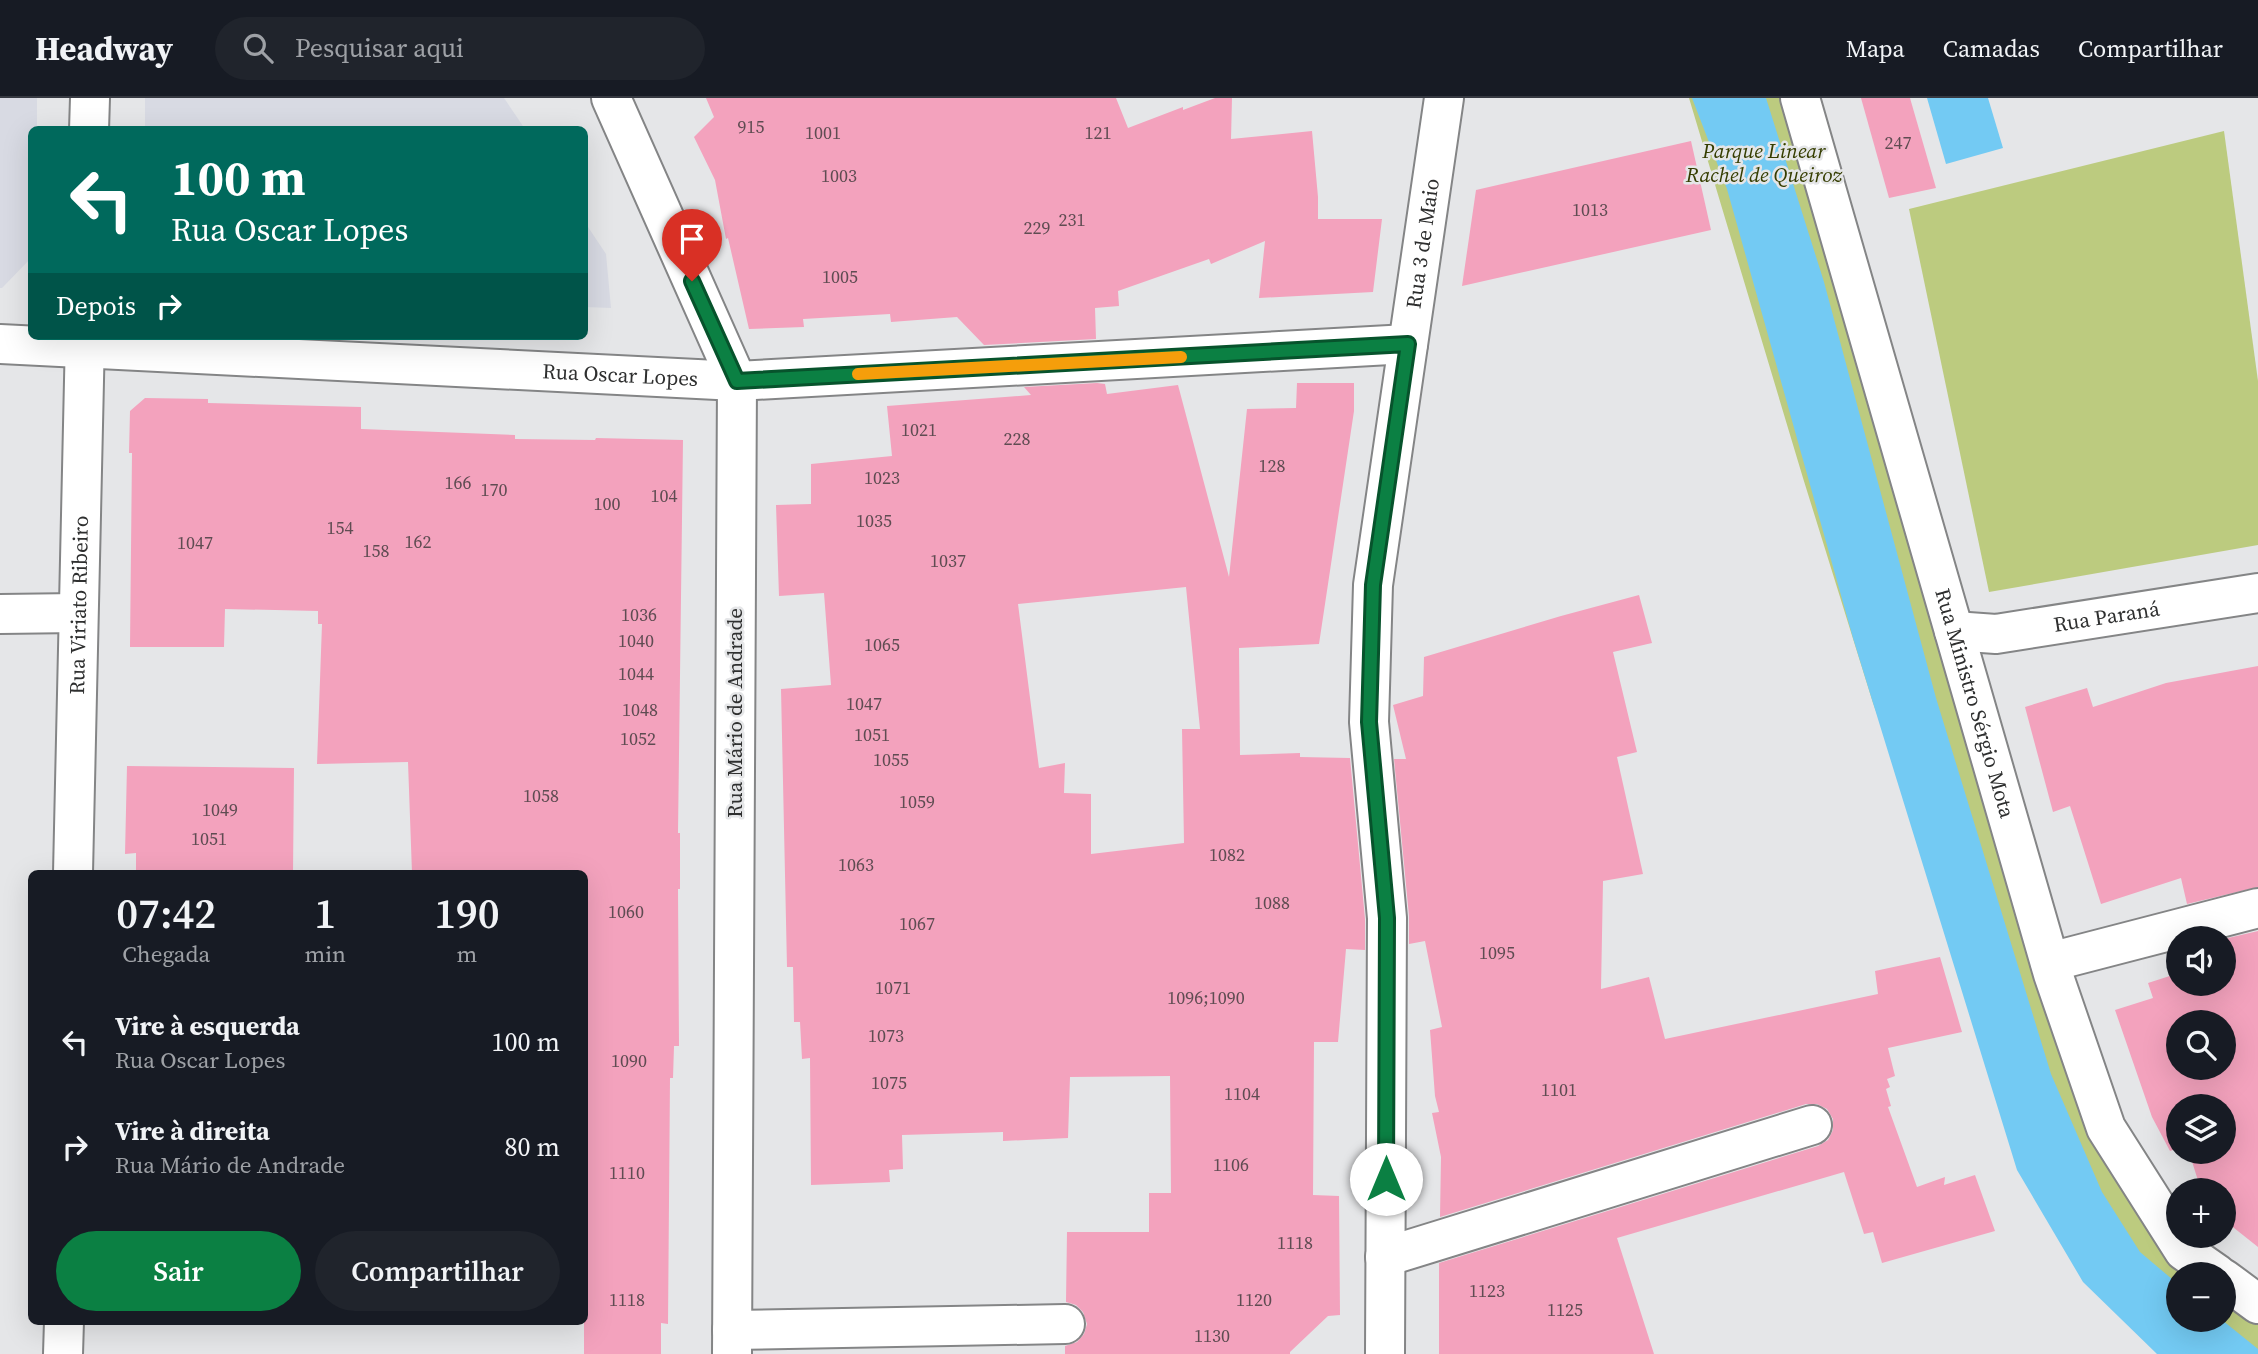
<!DOCTYPE html>
<html lang="pt">
<head>
<meta charset="utf-8">
<style>
  :root { --surface:#171b24; --page:#20242c; --text:#f1f3f6; --muted:#9ea1a6; --line:#363941; --accent:#0b8043 }
  body { margin:0; font-family:"Source Serif 4",serif; background:var(--page); color:var(--text); height:100vh; display:flex; flex-direction:column; font-size:26px; white-space:nowrap }
  * { box-sizing:border-box; margin:0 }
  p { font-size:23px; color:var(--muted) }
  .icon { flex:none; width:38px; height:38px; fill:none; stroke:currentColor; stroke-width:2; stroke-linecap:round; stroke-linejoin:round }
  .map { position:relative; flex:1; overflow:hidden }
  .details { position:absolute; left:28px; top:772px; width:560px; height:455px; display:flex; flex-direction:column; background:var(--surface); border-radius:10px; box-shadow:0 7px 28px #0002 }
  .details>* { flex:none }
  .top-card { position:absolute; left:28px; top:28px; width:560px; height:214px; border-radius:10px; box-shadow:0 7px 28px #0002; background:#00695c; color:#fff; overflow:hidden }
  .buttons { position:absolute; left:2166px; top:828px; display:grid; gap:14px }
  .buttons a { display:grid; place-items:center; width:70px; height:70px; border-radius:50%; background:var(--surface); box-shadow:0 7px 28px #0002; font-size:35px }
  .pin { position:absolute; display:grid; place-items:center; width:60px; height:60px; color:#fff; margin:-72px -30px; border-radius:50% 50% 50% 0; rotate:-45deg; box-shadow:0 0 7px #0007 }
  .pin .icon { rotate:45deg }
  .me { position:absolute; width:77px; margin:-38px; rotate:0deg; stroke-linejoin:round; filter:drop-shadow(0 0 5px #0008) }
  .turn { display:flex; align-items:center; gap:24px; height:147px; padding:0 28px; font-size:32px }
  .turn .icon { width:91px; height:91px; stroke-width:2.5 }
  .turn b { display:block; font-size:49px; line-height:60px }
  .then { display:flex; align-items:center; height:66px; padding:0 28px; background:#0003; gap:14px; font-size:26px }
  .eta { display:flex; justify-content:space-evenly; align-items:center; height:119px; text-align:center }
  .eta b { font-size:42px; font-weight:600; line-height:49px }
  .action { display:flex; gap:14px; margin-top:auto; padding:14px 28px }
  .action a { flex:1; height:80px; border-radius:42px; background:var(--accent); color:#fff; font-size:28px; font-weight:600; line-height:80px; text-align:center }
  .action a+a { background:var(--page); color:var(--text) }
  ul { padding:0; list-style:none }
  li { display:flex; align-items:center; gap:21px; height:105px; padding:0 28px }
  li div { flex:1 }
  li b { display:block; font-size:26px }
  li em { font-style:normal }
  header { display:flex; align-items:center; gap:42px; box-sizing:border-box; height:98px; padding:0 35px; background:var(--surface); border-bottom:2px solid var(--line) }
  header strong { font-size:33px }
  nav { display:flex; gap:38px; margin-inline-start:auto; font-size:24px }
  .search { width:490px; height:63px; background:var(--page); display:flex; align-items:center; gap:18px; box-sizing:border-box; padding:0 24px; border-radius:38px; color:var(--muted); font-size:26px }
  .map>svg:first-child { display:block }
</style>
</head>
<body>
<header>
<strong>Headway</strong>
<div class="search"><svg class="icon" aria-label="search" viewBox="0 0 24 24"><circle cx="10" cy="10" r="6"/><path d="M15 15l6 6"/></svg>Pesquisar aqui</div>
<nav><a>Mapa</a><a>Camadas</a><a>Compartilhar</a></nav>
</header>
<div class="map">
<svg width="2258" height="1256" viewBox="0 0 2258 1256">
  <rect width="100%" height="100%" fill="#e5e6e8"/>
  <g fill="#d8dae3">
    <path d="M 0,0 L 37,0 L 37,31 L 32,32 L 31,160 L 2,190 L 0,190 Z"/>
    <path d="M 145,0 L 504,0 L 525,31 L 145,31 Z"/>
    <path d="M 584,123 L 606,156 L 611,210 L 585,209 Z"/>
  </g>
  <g fill="#bccb7f">
    <path d="M 1689,0 L 1800,0 L 2080,954 L 2217,1176 L 2179,1176 L 2179,1222 L 2224,1222 L 2224,1181 L 2258,1206 L 2258,1256 L 2181,1256 L 2079,1164 L 1873,605 L 1803,380 Z"/>
    <path d="M 2224,33 L 2258,283 L 2258,447 L 1989,494 L 1909,111 Z"/>
  </g>
  <g fill="#73caf3">
    <path d="M 1692,0 L 1766,0 L 1824,184 L 1936,600 L 2051,976 L 2102,1094 L 2140,1154 L 2179,1187 L 2179,1222 L 2222,1222 L 2258,1251 L 2258,1256 L 2157,1256 L 2083,1184 L 2017,1072 L 1853,540 L 1727,91 Z"/>
    <path d="M 1927,0 L 1988,0 L 2003,50 L 1946,66 Z"/>
  </g>
  <g fill="#f3a2bd" fill-rule="evenodd">
    <path d="M 706,0 L 1116,0 L 1128,30 L 1183,9 L 1183,12 L 1215,0 L 1232,0 L 1231,41 L 1312,33 L 1318,99 L 1318,121 L 1382,121 L 1373,194 L 1259,200 L 1265,143 L 1211,166 L 1209,161 L 1118,193 L 1119,208 L 1095,210 L 1096,241 L 984,247 L 957,219 L 891,224 L 890,216 L 803,221 L 804,229 L 749,231 L 728,140 L 726,141 L 715,82 L 694,39 L 714,19 Z"/>
    <path d="M 1861,0 L 1910,0 L 1936,90 L 1889,100 Z"/>
    <path d="M 1691,43 L 1711,132 L 1462,188 L 1476,92 Z"/>
    <path d="M 1097,285 L 1105,286 L 1107,296 L 1178,287 L 1229,479 L 1247,311 L 1296,310 L 1297,285 L 1354,285 L 1354,313 L 1319,546 L 1239,550 L 1240,657 L 1300,655 L 1300,659 L 1350,660 L 1365,821 L 1365,852 L 1346,851 L 1338,944 L 1314,944 L 1313,1097 L 1339,1098 L 1340,1217 L 1328,1218 L 1290,1254 L 1290,1256 L 1065,1256 L 1065,1248 L 1077,1244 L 1084,1236 L 1087,1226 L 1083,1214 L 1076,1207 L 1066,1204 L 1067,1134 L 1149,1134 L 1149,1095 L 1171,1095 L 1170,978 L 1070,979 L 1068,1040 L 1003,1043 L 1003,1034 L 902,1037 L 903,1071 L 889,1072 L 890,1084 L 811,1087 L 810,960 L 802,961 L 800,924 L 794,924 L 793,869 L 787,869 L 781,591 L 831,587 L 824,495 L 779,498 L 776,407 L 811,406 L 811,366 L 892,358 L 887,308 L 1031,297 L 1024,289 ZM 1186,489 L 1200,631 L 1182,631 L 1184,745 L 1091,756 L 1091,696 L 1064,695 L 1065,665 L 1039,670 L 1018,506 Z"/>
    <path d="M 145,300 L 208,301 L 208,305 L 361,309 L 361,331 L 515,337 L 515,341 L 595,342 L 596,340 L 683,342 L 678,735 L 680,735 L 680,791 L 678,791 L 679,948 L 674,948 L 673,980 L 670,980 L 668,1226 L 661,1225 L 661,1256 L 584,1256 L 584,775 L 412,775 L 408,664 L 317,666 L 322,526 L 318,526 L 318,513 L 225,511 L 224,549 L 130,549 L 132,355 L 129,355 L 130,313 Z"/>
    <path d="M 1639,497 L 1652,545 L 1613,554 L 1637,654 L 1617,659 L 1643,776 L 1603,783 L 1601,891 L 1649,879 L 1665,941 L 1878,896 L 1875,873 L 1940,859 L 1962,934 L 1888,950 L 1895,978 L 1887,981 L 1890,989 L 1886,991 L 1891,1008 L 1888,1009 L 1917,1089 L 1945,1079 L 1944,1087 L 1975,1077 L 1995,1133 L 1882,1165 L 1873,1134 L 1864,1136 L 1844,1074 L 1617,1140 L 1654,1256 L 1439,1256 L 1439,1165 L 1818,1048 L 1828,1042 L 1833,1032 L 1833,1021 L 1827,1011 L 1817,1006 L 1806,1006 L 1440,1119 L 1441,1059 L 1432,1015 L 1439,1014 L 1435,998 L 1430,932 L 1442,929 L 1425,843 L 1409,846 L 1409,818 L 1394,661 L 1406,661 L 1393,607 L 1423,598 L 1424,559 L 1561,518 Z"/>
    <path d="M 2258,568 L 2258,789 L 2187,806 L 2181,780 L 2101,806 L 2070,708 L 2053,714 L 2025,609 L 2087,590 L 2093,609 L 2166,585 Z"/>
    <path d="M 127,668 L 294,670 L 293,775 L 136,775 L 136,755 L 125,756 Z"/>
    <path d="M 2258,833 L 2258,1149 L 2224,1122 L 2224,1092 L 2201,1092 L 2189,1054 L 2224,1054 L 2224,1008 L 2179,1008 L 2179,1050 L 2170,1053 L 2152,1019 L 2115,912 L 2153,900 L 2148,885 L 2179,875 L 2179,886 L 2224,886 L 2224,841 ZM 2179,924 L 2224,924 L 2224,970 L 2179,970 Z"/>
  </g>
  <g fill="none" stroke-linecap="round" stroke-linejoin="round">
    <g stroke="#848586" stroke-width="42">
      <g id="minor">
        <path d="M 611,0 L 737,283 L 732,1256"/>
        <path id="s1" d="M 1800,0 L 2053,876 L 2106,1030 L 2184,1153 L 2217,1176"/>
        <path d="M 89,32 L 90,0"/>
        <path id="s2" d="M 0,246 L 737,283 L 1408,246"/>
        <path d="M 0,516 L 78,515"/>
        <path id="s3" d="M 1954,533 L 1996,536 L 2258,495"/>
        <path id="s4" d="M 73,775 L 85,238"/>
        <path d="M 2050,864 L 2258,810"/>
        <path d="M 1385,1159 L 1812,1027"/>
        <path d="M 2224,1181 L 2258,1206"/>
        <path d="M 732,1232 L 1065,1226"/>
        <path d="M 63,1256 L 64,1223"/>
        <path id="s5" d="M 1385,1256 L 1387,820 L 1369,624 L 1373,487 L 1444,0"/>
      </g>
    </g>
    <use href="#minor" stroke="#fff" stroke-width="38"/>
  </g>
  <g fill="none" stroke-linecap="round" stroke-linejoin="round">
    <g stroke="#07532c" stroke-width="18">
      <path id="route" d="M 692,183 L 737,283 L 1408,246 L 1373,487 L 1369,624 L 1387,820 L 1386,1081"/>
    </g>
    <use href="#route" stroke="#0b8043" stroke-width="12"/>
    <path stroke="#f59e0b" stroke-width="12" d="M 858,276 L 1181,259"/>
  </g>
  <g text-anchor="middle" stroke-width="5" stroke-linejoin="round" paint-order="stroke">
    <g font-size="18" fill="#5f4c52">
      <text x="751" y="35">915</text>
      <text x="823" y="41">1001</text>
      <text x="1098" y="41">121</text>
      <text x="1898" y="51">247</text>
      <text x="839" y="84">1003</text>
      <text x="1590" y="118">1013</text>
      <text x="1072" y="128">231</text>
      <text x="1037" y="136">229</text>
      <text x="840" y="185">1005</text>
      <text x="919" y="338">1021</text>
      <text x="1017" y="347">228</text>
      <text x="1272" y="374">128</text>
      <text x="882" y="386">1023</text>
      <text x="458" y="391">166</text>
      <text x="494" y="398">170</text>
      <text x="664" y="404">104</text>
      <text x="607" y="412">100</text>
      <text x="874" y="429">1035</text>
      <text x="340" y="436">154</text>
      <text x="418" y="450">162</text>
      <text x="195" y="451">1047</text>
      <text x="376" y="459">158</text>
      <text x="948" y="469">1037</text>
      <text x="639" y="523">1036</text>
      <text x="636" y="549">1040</text>
      <text x="882" y="553">1065</text>
      <text x="636" y="582">1044</text>
      <text x="864" y="612">1047</text>
      <text x="640" y="618">1048</text>
      <text x="872" y="643">1051</text>
      <text x="638" y="647">1052</text>
      <text x="891" y="668">1055</text>
      <text x="541" y="704">1058</text>
      <text x="917" y="710">1059</text>
      <text x="220" y="718">1049</text>
      <text x="209" y="747">1051</text>
      <text x="1227" y="763">1082</text>
      <text x="856" y="773">1063</text>
      <text x="1272" y="811">1088</text>
      <text x="626" y="820">1060</text>
      <text x="917" y="832">1067</text>
      <text x="1497" y="861">1095</text>
      <text x="893" y="896">1071</text>
      <text x="1206" y="906">1096;1090</text>
      <text x="886" y="944">1073</text>
      <text x="629" y="969">1090</text>
      <text x="889" y="991">1075</text>
      <text x="1559" y="998">1101</text>
      <text x="1242" y="1002">1104</text>
      <text x="1231" y="1073">1106</text>
      <text x="627" y="1081">1110</text>
      <text x="1295" y="1151">1118</text>
      <text x="1487" y="1199">1123</text>
      <text x="627" y="1208">1118</text>
      <text x="1254" y="1208">1120</text>
      <text x="1565" y="1218">1125</text>
      <text x="1212" y="1244">1130</text>
    </g>
    <g font-size="21" font-style="italic" fill="#353d00" stroke="#e5e6e8">
      <text x="1764" y="60">Parque Linear<tspan x="1764" dy="24">Rachel de Queiroz</tspan></text>
    </g>
    <g font-size="21" fill="#2e2f2f" stroke="#e5e6e8">
      <text dy="7" stroke="none"><textPath href="#s5" startOffset="1115">Rua 3 de Maio</textPath></text>
      <text dy="7" stroke="none"><textPath href="#s2" startOffset="621">Rua Oscar Lopes</textPath></text>
      <text dy="7" stroke="none"><textPath href="#s4" startOffset="268">Rua Viriato Ribeiro</textPath></text>
      <text dy="7" stroke="none"><textPath href="#s3" startOffset="154">Rua Paraná</textPath></text>
      <text dy="7" stroke="none"><textPath href="#s1" startOffset="630">Rua Ministro Sérgio Mota</textPath></text>
      <text transform="translate(735 615) rotate(-90)" y="7">Rua Mário de Andrade</text>
    </g>
  </g>
</svg>
<div class="buttons">
<a><svg class="icon" aria-label="sound" viewBox="0 0 24 24"><path d="M4 9h4l5-4v14l-5-4H4zM17 9q2 3 0 6"/></svg></a>
<a><svg class="icon" aria-label="search" viewBox="0 0 24 24"><circle cx="10" cy="10" r="6"/><path d="M15 15l6 6"/></svg></a>
<a><svg class="icon" aria-label="layers" viewBox="0 0 24 24"><path d="M12 4l9 5-9 5-9-5zM3 14l9 5 9-5"/></svg></a>
<a>+</a>
<a>−</a>
</div>
<div class="pin" style="left:692px;top:183px;background:#d93025"><svg class="icon" aria-label="arrive" viewBox="0 0 24 24"><path d="M6 21V4h12l-3 4 3 4H6"/></svg></div>
<svg class="me" style="left:1386px;top:1081px" viewBox="-20 -20 40 40"><circle r="19" fill="#fff"/><path d="M0-13L10 11 0 6-10 11z" fill="#0b8043"/></svg>
<div class="top-card">
<div class="turn"><svg class="icon" aria-label="left" viewBox="0 0 24 24"><path d="M17 20v-9H6M10 6l-5 5 5 5"/></svg><div><b>100 m</b>Rua Oscar Lopes</div></div>
<div class="then">Depois<svg class="icon" aria-label="right" viewBox="0 0 24 24"><path d="M7 20v-9h11M14 6l5 5-5 5"/></svg></div>
</div>
<section class="details">
<div class="eta">
<div><b>07:42</b><p>Chegada</p></div>
<div><b>1</b><p>min</p></div>
<div><b>190</b><p>m</p></div>
</div>
<ul>
<li><svg class="icon" aria-label="left" viewBox="0 0 24 24"><path d="M17 20v-9H6M10 6l-5 5 5 5"/></svg><div><b>Vire à esquerda</b><p>Rua Oscar Lopes</p></div><em>100 m</em></li>
<li><svg class="icon" aria-label="right" viewBox="0 0 24 24"><path d="M7 20v-9h11M14 6l5 5-5 5"/></svg><div><b>Vire à direita</b><p>Rua Mário de Andrade</p></div><em>80 m</em></li>
</ul>
<div class="action"><a>Sair</a><a>Compartilhar</a></div>
</section>
</div>
</body>
</html>
